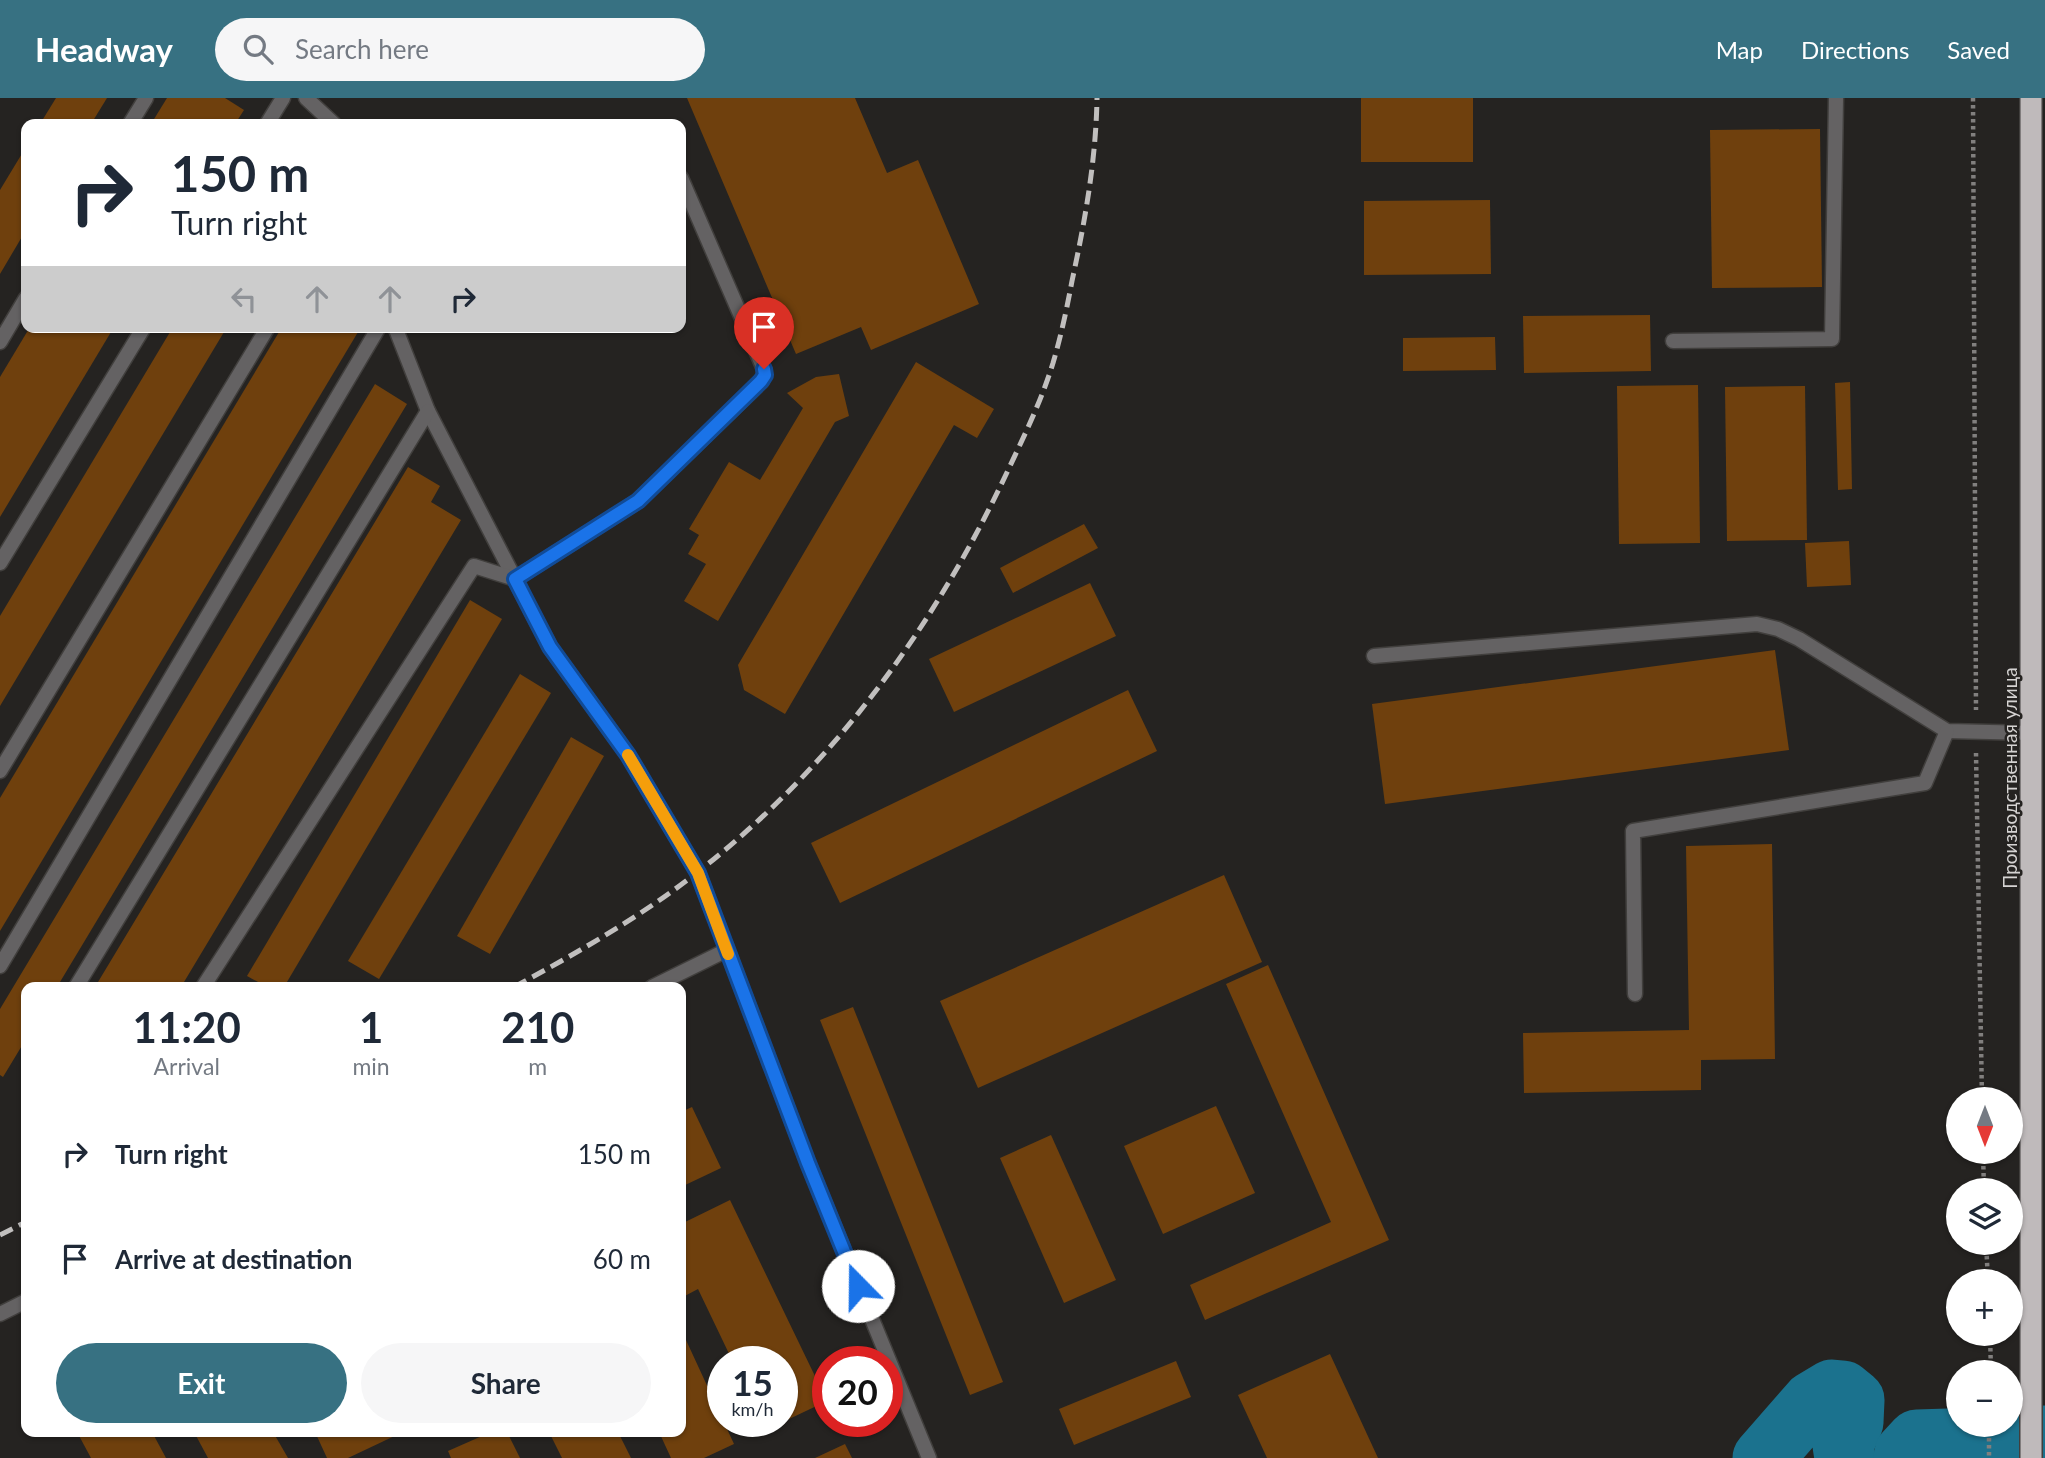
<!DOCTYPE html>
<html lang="en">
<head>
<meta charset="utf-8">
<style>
  :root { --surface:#fff; --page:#f6f6f7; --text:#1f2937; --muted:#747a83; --accent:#377182 }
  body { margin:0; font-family:Lato,sans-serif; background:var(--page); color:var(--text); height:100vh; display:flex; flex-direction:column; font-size:26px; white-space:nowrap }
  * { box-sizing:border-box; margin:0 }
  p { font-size:23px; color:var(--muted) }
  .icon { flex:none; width:38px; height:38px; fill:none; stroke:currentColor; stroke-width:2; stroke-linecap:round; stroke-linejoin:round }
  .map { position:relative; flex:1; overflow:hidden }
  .sheet { position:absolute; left:21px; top:884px; width:665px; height:455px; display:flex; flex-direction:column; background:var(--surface); border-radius:14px; box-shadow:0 2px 5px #0004 }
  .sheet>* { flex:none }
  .top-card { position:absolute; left:21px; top:21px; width:665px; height:214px; border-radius:14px; box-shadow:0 2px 5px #0004; background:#fff; color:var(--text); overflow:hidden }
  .needle { width:46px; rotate:180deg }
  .controls { position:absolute; left:1946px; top:989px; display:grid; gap:14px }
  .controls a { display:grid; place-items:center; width:77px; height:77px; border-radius:50%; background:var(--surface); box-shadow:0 2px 5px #0004; font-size:35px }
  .speed { position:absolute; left:707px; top:1248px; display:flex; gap:14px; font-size:35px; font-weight:700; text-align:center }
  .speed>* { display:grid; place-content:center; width:91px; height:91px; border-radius:50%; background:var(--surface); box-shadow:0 2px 5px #0004; line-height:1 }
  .speed small { font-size:18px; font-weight:400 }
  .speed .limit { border:10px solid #d22; background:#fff; color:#111 }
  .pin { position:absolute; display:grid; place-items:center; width:60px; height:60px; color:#fff; margin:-72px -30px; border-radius:50% 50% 50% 0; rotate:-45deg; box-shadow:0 0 7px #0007 }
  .pin .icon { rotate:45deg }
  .me { position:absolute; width:77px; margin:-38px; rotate:338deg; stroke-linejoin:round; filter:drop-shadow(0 0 5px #0008) }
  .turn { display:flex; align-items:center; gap:24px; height:147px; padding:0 35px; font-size:32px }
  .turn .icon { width:91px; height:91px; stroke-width:2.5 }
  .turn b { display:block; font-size:49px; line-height:60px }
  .lanes { display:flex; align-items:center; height:66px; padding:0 35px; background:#0003; justify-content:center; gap:35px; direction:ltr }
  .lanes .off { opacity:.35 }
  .eta { display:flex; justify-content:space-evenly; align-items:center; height:119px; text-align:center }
  .eta b { font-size:42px; font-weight:700; line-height:49px }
  .primary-button { display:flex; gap:14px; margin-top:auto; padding:14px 35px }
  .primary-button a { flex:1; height:80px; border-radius:42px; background:var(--accent); color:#fff; font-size:28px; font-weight:700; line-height:80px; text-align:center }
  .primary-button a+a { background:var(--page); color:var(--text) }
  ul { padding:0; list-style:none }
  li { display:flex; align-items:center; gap:21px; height:105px; padding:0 35px }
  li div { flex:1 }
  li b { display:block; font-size:26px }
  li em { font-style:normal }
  header { display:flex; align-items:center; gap:42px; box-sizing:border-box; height:98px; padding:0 35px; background:var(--accent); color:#fff }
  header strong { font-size:33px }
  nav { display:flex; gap:38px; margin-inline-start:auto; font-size:24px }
  .search { width:490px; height:63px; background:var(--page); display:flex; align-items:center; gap:18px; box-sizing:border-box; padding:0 24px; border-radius:38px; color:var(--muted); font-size:26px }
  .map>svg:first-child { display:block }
</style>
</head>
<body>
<header>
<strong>Headway</strong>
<div class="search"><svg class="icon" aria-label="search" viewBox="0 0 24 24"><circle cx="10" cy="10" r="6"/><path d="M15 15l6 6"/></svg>Search here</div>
<nav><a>Map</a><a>Directions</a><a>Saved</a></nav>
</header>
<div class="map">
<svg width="2045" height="1360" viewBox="0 0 2045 1360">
  <rect width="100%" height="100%" fill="#252321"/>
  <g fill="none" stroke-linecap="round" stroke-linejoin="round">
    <g stroke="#1b728e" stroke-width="61">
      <path d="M 1763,1360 L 1812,1304 L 1832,1292 L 1843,1293 L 1854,1302 L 1853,1324 L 1843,1347 L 1845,1360"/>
      <path d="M 1904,1360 L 1905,1355 L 1917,1342 L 2045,1338"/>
    </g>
  </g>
  <g fill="#6f400d">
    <path d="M 56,0 L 107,0 L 91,26 L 40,26 Z"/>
    <path d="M 167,0 L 225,0 L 244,12 L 235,26 L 151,26 Z"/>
    <path d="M 687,0 L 855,0 L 887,75 L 918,62 L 979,206 L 871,252 L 861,229 L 796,256 Z"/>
    <rect x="1361" y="0" width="112" height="64"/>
    <path d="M 1820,31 L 1822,189 L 1712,190 L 1710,32 Z"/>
    <path d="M 26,49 L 26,132 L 0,176 L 0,92 Z"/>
    <path d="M 1490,102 L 1491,176 L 1364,177 L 1364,103 Z"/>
    <path d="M 1650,217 L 1651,273 L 1524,275 L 1523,218 Z"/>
    <path d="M 30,229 L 114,229 L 0,419 L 0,279 Z"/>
    <path d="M 173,229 L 227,229 L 0,608 L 0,518 Z"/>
    <path d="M 282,229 L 361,229 L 0,833 L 0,700 Z"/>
    <path d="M 1495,239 L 1496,272 L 1403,273 L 1403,240 Z"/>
    <path d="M 916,264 L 994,311 L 977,340 L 954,327 L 785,616 L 744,592 L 738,567 Z"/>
    <path d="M 839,276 L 849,318 L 835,324 L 718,523 L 684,503 L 706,466 L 688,456 L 699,437 L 689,431 L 729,364 L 760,382 L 803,310 L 787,295 L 816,279 Z"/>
    <path d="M 1850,284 L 1852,391 L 1838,392 L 1835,285 Z"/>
    <path d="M 375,286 L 407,306 L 57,889 L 26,889 L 26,941 L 3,979 L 0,977 L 0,911 Z"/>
    <path d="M 1698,287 L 1700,445 L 1619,446 L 1617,288 Z"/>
    <path d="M 1805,288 L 1807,442 L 1727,443 L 1725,289 Z"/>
    <path d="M 408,369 L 440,388 L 431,404 L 461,422 L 181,889 L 95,889 Z"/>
    <path d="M 1084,426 L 1098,450 L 1013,495 L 1000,470 Z"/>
    <path d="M 1849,443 L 1851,487 L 1807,489 L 1805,445 Z"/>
    <path d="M 1090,485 L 1116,538 L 954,614 L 929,561 Z"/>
    <path d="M 470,502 L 502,521 L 284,889 L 267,889 L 247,878 Z"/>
    <path d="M 1775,552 L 1789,652 L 1385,706 L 1372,606 Z"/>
    <path d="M 520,576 L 551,595 L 379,881 L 348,863 Z"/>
    <path d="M 1128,592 L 1157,653 L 840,805 L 811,745 Z"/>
    <path d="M 571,639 L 604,658 L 490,856 L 457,838 Z"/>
    <path d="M 1772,746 L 1775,961 L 1701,962 L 1701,992 L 1524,995 L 1523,935 L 1689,932 L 1686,748 Z"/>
    <path d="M 1224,777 L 1262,864 L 978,990 L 940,903 Z"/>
    <path d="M 1268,867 L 1389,1142 L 1205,1222 L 1190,1187 L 1331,1124 L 1226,886 Z"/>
    <path d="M 853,909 L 1003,1284 L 970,1297 L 820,922 Z"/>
    <path d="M 1216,1008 L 1255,1095 L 1163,1136 L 1124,1048 Z"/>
    <path d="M 692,1009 L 721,1070 L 681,1089 L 681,1014 Z"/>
    <path d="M 1051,1037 L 1116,1182 L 1064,1205 L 1000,1060 Z"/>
    <path d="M 730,1102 L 827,1303 L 766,1332 L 761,1323 L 782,1323 L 782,1264 L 733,1264 L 698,1191 L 681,1200 L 681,1126 Z"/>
    <path d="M 686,1242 L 734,1346 L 704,1360 L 671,1360 L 659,1334 L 681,1334 L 681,1244 Z"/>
    <path d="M 1330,1256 L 1378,1360 L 1267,1360 L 1238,1297 Z"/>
    <path d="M 1176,1263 L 1191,1299 L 1074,1347 L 1059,1311 Z"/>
    <path d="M 77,1334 L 152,1334 L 166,1360 L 91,1360 Z"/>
    <path d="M 194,1334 L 273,1334 L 288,1360 L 208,1360 Z"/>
    <path d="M 315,1334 L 403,1334 L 348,1360 L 327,1360 Z"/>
    <path d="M 491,1334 L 507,1334 L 520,1360 L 451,1360 L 448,1353 Z"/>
    <path d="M 549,1334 L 618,1334 L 631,1360 L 562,1360 Z"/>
    <path d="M 845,1346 L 852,1360 L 815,1360 Z"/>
  </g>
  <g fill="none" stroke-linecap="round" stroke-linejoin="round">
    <g stroke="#413f3d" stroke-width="17">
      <g id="lane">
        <path d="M 306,0 L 334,26"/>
        <path d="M 130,26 L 146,0"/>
        <path d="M 267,26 L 283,0"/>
        <path d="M 395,229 L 428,313 L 550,549 L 628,657 L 698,775 L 808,1065 L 929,1360"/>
        <path d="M 1673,243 L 1832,241 L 1836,0"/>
        <path d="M 0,244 L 26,200"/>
        <path d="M 0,465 L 144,229"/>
        <path d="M 1374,558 L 1757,526 L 1778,531 L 1799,541 L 1947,633 L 2032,635"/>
        <path d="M 0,673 L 268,229"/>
        <path d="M 0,868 L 379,229"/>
        <path d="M 76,889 L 428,313"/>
        <path d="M 203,889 L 474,468 L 515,481 L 638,403 L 762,283 L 764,277 L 764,271 L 681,80"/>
        <path d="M 652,889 L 727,852"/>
        <path d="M 1635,896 L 1633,733 L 1925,685 L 1947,633"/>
        <path d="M 0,1216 L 26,1203"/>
      </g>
    </g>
    <g stroke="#413f3d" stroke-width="24">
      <path id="highway" d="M 2031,1360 L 2031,0"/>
    </g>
    <g stroke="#817f7e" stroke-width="4.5" stroke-dasharray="3.5 3.5" stroke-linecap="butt">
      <path d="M 1973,0 L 1976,612"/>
      <path d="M 1976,655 L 1982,1001"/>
      <path d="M 1983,1054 L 1984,1092"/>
      <path d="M 1986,1144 L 1988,1183"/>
      <path d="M 1990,1236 L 1991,1274"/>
      <path d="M 1989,1326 L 1989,1360"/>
    </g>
    <use href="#lane" stroke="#646263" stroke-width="14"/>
    <use href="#highway" stroke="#bfbabb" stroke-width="21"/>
    <g stroke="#c1bfbe" stroke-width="5" stroke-dasharray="14 7" stroke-linecap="butt">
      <path d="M 514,889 C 577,855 642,818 699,773 C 836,666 937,525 1010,368 C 1026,334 1042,301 1053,265 C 1061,238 1067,210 1072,183 C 1085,123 1096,62 1097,0"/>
      <path d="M 0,1137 L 26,1124"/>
    </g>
  </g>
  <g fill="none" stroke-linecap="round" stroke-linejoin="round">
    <g stroke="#114b97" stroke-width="18">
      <path id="route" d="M 764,271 L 765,277 L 761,283 L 638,403 L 515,481 L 550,549 L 628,657 L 698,775 L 808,1065 L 858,1188"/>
    </g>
    <use href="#route" stroke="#1a73e8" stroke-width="12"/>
    <path stroke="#f59e0b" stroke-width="12" d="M 628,657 L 698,775 L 728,856"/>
  </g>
  <g text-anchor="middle" stroke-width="5" stroke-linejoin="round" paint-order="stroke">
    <g font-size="19" fill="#d5d3d2" stroke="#252321">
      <text transform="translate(2010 680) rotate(-90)" y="7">Производственная улица</text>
    </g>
  </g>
</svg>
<div class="controls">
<a><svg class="needle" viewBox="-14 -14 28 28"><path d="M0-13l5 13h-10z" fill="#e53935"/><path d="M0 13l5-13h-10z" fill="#747a83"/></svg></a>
<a><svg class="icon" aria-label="layers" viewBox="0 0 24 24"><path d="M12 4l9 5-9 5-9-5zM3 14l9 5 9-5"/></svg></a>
<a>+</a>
<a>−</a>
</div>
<div class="speed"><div>15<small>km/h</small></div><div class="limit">20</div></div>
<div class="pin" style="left:764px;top:271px;background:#d93025"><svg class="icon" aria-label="arrive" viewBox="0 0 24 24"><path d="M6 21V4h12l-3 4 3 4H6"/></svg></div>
<svg class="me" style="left:858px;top:1188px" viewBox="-20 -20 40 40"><circle r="19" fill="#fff"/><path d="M0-13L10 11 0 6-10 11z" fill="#1a73e8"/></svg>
<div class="top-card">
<div class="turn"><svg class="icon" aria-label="right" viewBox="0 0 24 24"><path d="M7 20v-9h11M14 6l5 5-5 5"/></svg><div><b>150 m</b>Turn right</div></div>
<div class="lanes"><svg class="icon off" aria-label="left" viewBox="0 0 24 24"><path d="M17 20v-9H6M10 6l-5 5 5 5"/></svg><svg class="icon off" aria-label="ahead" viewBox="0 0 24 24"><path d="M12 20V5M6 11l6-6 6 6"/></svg><svg class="icon off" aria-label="ahead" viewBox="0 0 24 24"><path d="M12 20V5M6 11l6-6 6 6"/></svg><svg class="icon" aria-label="right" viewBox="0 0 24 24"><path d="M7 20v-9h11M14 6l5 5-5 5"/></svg></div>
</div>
<section class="sheet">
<div class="eta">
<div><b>11:20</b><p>Arrival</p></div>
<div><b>1</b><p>min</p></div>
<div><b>210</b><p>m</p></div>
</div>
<ul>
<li><svg class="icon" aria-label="right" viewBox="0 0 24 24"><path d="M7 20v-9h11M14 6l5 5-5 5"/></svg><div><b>Turn right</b></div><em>150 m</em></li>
<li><svg class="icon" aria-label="arrive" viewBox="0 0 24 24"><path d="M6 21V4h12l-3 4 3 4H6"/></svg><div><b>Arrive at destination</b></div><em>60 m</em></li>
</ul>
<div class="primary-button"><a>Exit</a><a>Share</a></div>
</section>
</div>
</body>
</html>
